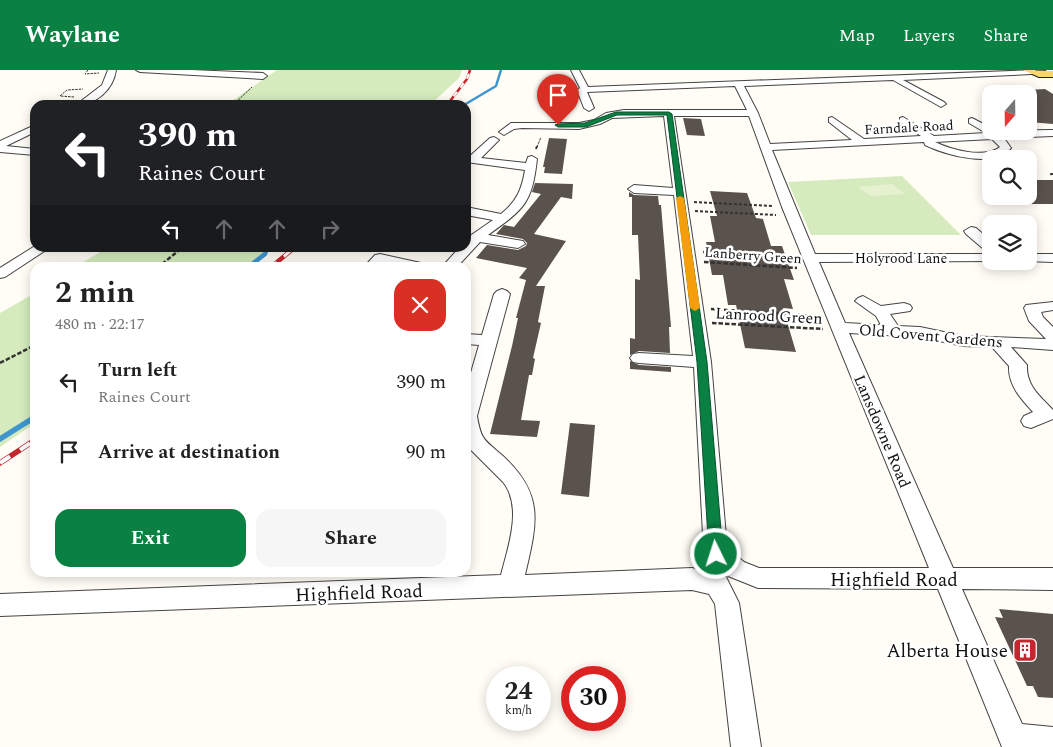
<!DOCTYPE html>
<html lang="en">
<head>
<meta charset="utf-8">
<style>
  :root { --surface:#fff; --page:#f6f6f6; --text:#222; --muted:#767676; --accent:#0b8043 }
  body { margin:0; font-family:Spectral,serif; background:var(--page); color:var(--text); height:100vh; display:flex; flex-direction:column; font-size:19px; white-space:nowrap }
  * { box-sizing:border-box; margin:0 }
  p { font-size:16px; color:var(--muted) }
  .icon { flex:none; width:28px; height:28px; fill:none; stroke:currentColor; stroke-width:2; stroke-linecap:round; stroke-linejoin:round }
  .map { position:relative; flex:1; overflow:hidden }
  .drawer { position:absolute; left:30px; top:192px; width:441px; height:315px; display:flex; flex-direction:column; background:var(--surface); border-radius:15px; box-shadow:0 2px 12px #0003 }
  .drawer>* { flex:none }
  .hud { position:absolute; left:30px; top:30px; width:441px; height:152px; border-radius:15px; box-shadow:0 2px 12px #0003; background:#202124; color:#fff; overflow:hidden }
  .needle { width:32px; rotate:200deg }
  .tools { position:absolute; left:982px; top:15px; display:grid; gap:10px }
  .tools a { display:grid; place-items:center; width:55px; height:55px; border-radius:10px; background:var(--surface); box-shadow:0 2px 12px #0003; font-size:25px }
  .speed { position:absolute; left:486px; top:596px; display:flex; gap:10px; font-size:25px; font-weight:700; text-align:center }
  .speed>* { display:grid; place-content:center; width:65px; height:65px; border-radius:50%; background:var(--surface); box-shadow:0 2px 12px #0003; line-height:1 }
  .speed small { font-size:12px; font-weight:400 }
  .speed .limit { border:8px solid #d22; background:#fff; color:#111 }
  .pin { position:absolute; display:grid; place-items:center; width:42px; height:42px; color:#fff; margin:-51px -21px; border-radius:50% 50% 50% 0; rotate:-45deg; box-shadow:0 0 5px #0007 }
  .pin .icon { rotate:45deg }
  .me { position:absolute; width:55px; margin:-28px; rotate:356deg; stroke-linejoin:round; filter:drop-shadow(0 0 4px #0008) }
  .turn { display:flex; align-items:center; gap:18px; height:105px; padding:0 25px; font-size:22px }
  .turn .icon { width:65px; height:65px; stroke-width:2.5 }
  .turn b { display:block; font-size:35px; line-height:42px }
  .lanes { display:flex; align-items:center; height:48px; padding:0 25px; background:#0003; justify-content:center; gap:25px; direction:ltr }
  .lanes .off { opacity:.35 }
  .round { display:grid; place-items:center; flex:none; width:52px; height:52px; border-radius:15px; background:var(--page) }
  .summary { display:flex; align-items:center; justify-content:space-between; height:85px; padding:0 25px }
  h1 { font-size:30px; font-weight:700; line-height:38px }
  .button { display:flex; gap:10px; margin-top:auto; padding:10px 25px }
  .button a { flex:1; height:58px; border-radius:15px; background:var(--accent); color:#fff; font-size:20px; font-weight:700; line-height:58px; text-align:center }
  .button a+a { background:var(--page); color:var(--text) }
  ul { padding:0; list-style:none }
  li { display:flex; align-items:center; gap:15px; height:70px; padding:0 25px }
  li div { flex:1 }
  li b { display:block; font-size:19px }
  li em { font-style:normal }
  header { display:flex; align-items:center; gap:30px; box-sizing:border-box; height:70px; padding:0 25px; background:var(--accent); color:#fff }
  header strong { font-size:24px }
  nav { display:flex; gap:28px; margin-inline-start:auto; font-size:18px }
  .map>svg:first-child { display:block }
</style>
</head>
<body>
<header>
<strong>Waylane</strong>
<nav><a>Map</a><a>Layers</a><a>Share</a></nav>
</header>
<div class="map">
<svg width="1053" height="677" viewBox="0 0 1053 677">
  <rect width="100%" height="100%" fill="#fffdf5"/>
  <g fill="#d5ebbd">
    <path d="M 277,0 L 462,0 L 459,8 L 430,35 L 226,35 Z"/>
    <path d="M 902,106 L 961,165 L 811,165 L 788,112 Z"/>
    <path d="M 107,178 L 270,178 L 247,197 L 75,197 Z"/>
    <path d="M 35,223 L 35,353 L 0,377 L 0,243 Z"/>
  </g>
  <path fill="#e6f2cf" d="M 892,114 L 905,124 L 870,126 L 858,117 Z"/>
  <g fill="none" stroke-linecap="round" stroke-linejoin="round">
    <path stroke="#3f96cf" stroke-width="2.5" d="M 464,35 L 496,16 L 501,0"/>
    <path stroke="#3f96cf" stroke-width="4.5" d="M 247,198 L 265,184 L 267,178"/>
    <path stroke="#3f96cf" stroke-width="5.5" d="M 0,369 L 35,347"/>
  </g>
  <g fill="#5a524d">
    <path d="M 1045,19 L 1053,24 L 1053,54 L 1029,52 L 1029,20 Z"/>
    <path d="M 683,48 L 701,49 L 705,66 L 687,65 Z"/>
    <path d="M 549,68 L 567,69 L 562,104 L 544,103 L 545,97 L 543,97 Z"/>
    <rect x="1029" y="110" width="24" height="24"/>
    <path d="M 535,113 L 573,114 L 572,129 L 561,127 L 534,164 L 566,171 L 536,216 L 545,216 L 538,252 L 541,253 L 533,288 L 535,289 L 532,305 L 529,305 L 521,350 L 540,351 L 537,367 L 490,364 L 512,276 L 518,248 L 516,248 L 526,210 L 519,208 L 527,198 L 476,188 L 487,175 L 518,180 L 526,176 L 527,173 L 523,169 L 496,164 L 504,155 L 514,157 L 541,124 L 532,122 Z"/>
    <path d="M 710,121 L 747,123 L 756,148 L 763,149 L 771,176 L 782,176 L 794,210 L 784,209 L 793,239 L 783,238 L 796,282 L 745,278 L 736,235 L 728,235 L 723,205 L 712,205 L 706,172 L 715,172 L 710,146 L 717,146 Z"/>
    <path d="M 629,122 L 634,125 L 658,126 L 659,135 L 661,135 L 671,257 L 669,257 L 670,283 L 639,281 L 630,285 L 630,268 L 635,269 L 635,209 L 640,210 L 638,165 L 632,165 L 632,127 L 629,127 Z"/>
    <path d="M 630,291 L 639,295 L 671,297 L 671,302 L 630,299 Z"/>
    <path d="M 570,353 L 595,355 L 589,427 L 561,424 Z"/>
    <path d="M 999,539 L 1053,544 L 1053,628 L 1038,627 L 1033,616 L 1027,616 L 995,547 L 1003,548 Z"/>
  </g>
  <g fill="none" stroke-linecap="round" stroke-linejoin="round">
    <g stroke="#444" stroke-width="2">
      <g id="minor">
        <path d="M 108,0 L 116,0 C 113,20 96,35 76,35 L 102,15 Z"/>
        <path d="M 136,0 L 191,0 L 263,3 L 267,6 L 263,9 L 140,2 Z"/>
        <path d="M 571,0 L 579,0 L 588,17 L 1035,0 L 1035,4 L 1032,4 L 903,10 L 944,32 L 946,34 L 941,37 L 893,10 L 744,16 L 758,43 L 770,74 L 852,70 L 829,52 L 829,48 L 832,47 L 864,69 L 921,66 L 900,52 L 900,48 L 903,47 L 934,66 L 986,63 L 969,53 L 969,49 L 972,48 L 991,58 L 991,61 L 1053,60 L 1053,66 L 1004,68 L 1011,78 C 994,99 946,85 925,75 L 924,72 L 772,80 L 815,184 L 991,184 L 991,191 L 995,191 L 819,192 L 845,253 L 881,255 L 876,246 L 855,231 L 858,228 L 863,226 L 881,236 L 904,233 L 910,235 L 912,238 L 910,241 L 890,244 L 898,256 L 920,257 L 963,266 L 1046,269 L 1029,251 L 1024,238 L 1026,235 L 1053,232 L 1053,240 L 1041,242 L 1043,247 L 1053,257 L 1053,280 L 1011,277 L 1027,295 C 1026,316 1040,326 1053,340 L 1053,349 L 1031,358 L 1024,356 L 1021,351 L 1024,346 L 1033,342 C 1021,329 1008,315 1009,296 L 992,277 L 963,276 L 920,267 L 849,263 L 953,498 L 1053,498 L 1053,520 L 962,519 L 1022,654 L 1053,657 L 1053,677 L 1002,677 L 938,519 L 758,518 L 728,506 L 708,490 L 704,483 L 694,297 L 639,293 L 633,292 L 630,288 L 633,284 L 639,283 L 693,286 L 674,125 L 634,123 L 628,119 L 634,115 L 673,118 L 664,46 L 612,48 L 600,54 L 579,59 L 522,58 L 514,59 L 504,65 L 499,62 L 511,53 L 579,53 L 594,50 L 606,43 L 624,40 L 747,40 L 735,16 L 587,22 L 594,38 L 589,41 L 584,38 L 577,20 L 580,18 ZM 674,46 L 749,46 L 782,137 L 929,498 L 759,498 L 744,492 L 727,478 L 711,292 ZM 992,69 L 1000,77 C 983,89 952,80 935,72 Z"/>
        <path d="M 1046,0 L 1053,0 L 1053,2 L 1047,2 Z"/>
        <path d="M 35,55 L 35,62 L 6,76 L 35,79 L 35,85 L 0,82 L 0,71 Z"/>
        <path d="M 494,67 L 499,70 L 481,88 L 526,93 L 528,87 L 532,86 L 537,89 C 532,134 524,139 488,165 L 523,171 L 525,174 L 518,178 L 480,172 L 456,198 L 441,198 L 459,178 L 466,178 L 467,168 L 493,150 L 466,145 L 466,137 L 501,144 C 517,131 522,119 525,100 L 466,92 L 466,86 L 470,86 L 490,68 Z"/>
        <path d="M 971,157 L 976,158 L 991,171 L 991,182 L 986,181 L 966,164 L 964,161 Z"/>
        <path d="M 35,176 L 49,178 L 5,207 L 0,208 L 0,198 Z"/>
        <path d="M 380,184 L 430,195 L 432,198 L 404,198 L 383,193 L 379,198 L 363,198 L 375,185 Z"/>
        <path d="M 1029,184 L 1053,184 L 1053,192 L 1025,191 L 1029,191 Z"/>
        <path d="M 502,219 L 507,221 L 510,224 L 477,346 C 481,371 485,370 503,386 C 545,425 537,453 525,505 L 692,498 L 726,507 L 739,533 L 761,677 L 731,677 L 715,534 L 709,524 L 692,520 L 0,546 L 0,524 L 501,505 C 508,477 523,437 503,412 L 466,375 L 466,320 L 479,275 L 466,274 L 466,264 L 482,265 L 494,224 L 497,221 Z"/>
      </g>
    </g>
    <g stroke="#222" stroke-width="2">
      <path id="major" d="M 1023,0 L 1053,1 L 1053,7 L 1039,7 Z"/>
    </g>
    <g stroke="#333" stroke-width="1" stroke-dasharray="2.5 1" stroke-linecap="butt">
      <path d="M 88,0 L 85,4 L 99,3"/>
      <path d="M 74,27 L 60,26 L 67,20 L 83,19"/>
      <path d="M 233,35 L 252,17"/>
      <path d="M 537,77 L 541,67"/>
    </g>
    <g stroke="#333" stroke-width="2" stroke-dasharray="3 2" stroke-linecap="butt">
      <path d="M 536,79 L 537,76"/>
      <path d="M 1053,104 L 1051,104 L 1053,106"/>
      <path d="M 694,132 L 772,136"/>
      <path d="M 695,141 L 776,145"/>
    </g>
    <g stroke="#333" stroke-width="2.5" stroke-dasharray="4.5 2" stroke-linecap="butt">
      <path d="M 703,182 L 794,187"/>
      <path d="M 704,192 L 797,198"/>
      <path d="M 157,198 L 182,178"/>
      <path d="M 711,239 L 817,246"/>
      <path d="M 712,253 L 823,259"/>
      <path d="M 0,293 L 35,275"/>
    </g>
    <use href="#minor" fill="#fff" fill-rule="evenodd"/>
    <use href="#major" fill="#f9d66b" fill-rule="evenodd"/>
    <g stroke="#c4262e" stroke-width="2.5">
      <path id="rail-far2" d="M 447,35 L 467,9 L 470,0"/>
    </g>
    <g stroke="#c4262e" stroke-width="4.5">
      <path id="rail-far1" d="M 270,198 L 294,178"/>
    </g>
    <g stroke="#c4262e" stroke-width="5.5">
      <path id="rail" d="M 0,393 L 35,370"/>
    </g>
    <use href="#rail-far2" stroke="#fff" stroke-width="2" stroke-dasharray="5.5" stroke-linecap="butt"/>
    <use href="#rail-far1" stroke="#fff" stroke-width="3" stroke-dasharray="9" stroke-linecap="butt"/>
    <use href="#rail" stroke="#fff" stroke-width="4" stroke-dasharray="12" stroke-linecap="butt"/>
  </g>
  <path fill="#0b8043" stroke="#07532c" d="M 669,42 L 672,44 L 707,292 L 723,484 L 721,488 L 716,489 L 711,488 L 709,484 L 697,292 L 667,45 L 617,45 L 586,57 L 558,57 L 555,55 L 558,54 L 585,53 L 616,42 Z"/>
  <path fill="#f59e0b" d="M 680,126 L 684,128 L 700,238 L 695,241 L 690,238 L 676,128 Z"/>
  <defs>
    <g id="building-square" transform="scale(1.25)"><rect x="-9" y="-9" width="18" height="18" rx="4" fill="#c4262e" stroke="#fff"/><path d="M-4-6H4V6H1V3H-1V6H-4ZM-2.5-4.3h1.7v1.8h-1.7ZM.8-4.3h1.7v1.8H.8ZM-2.5-1h1.7V.8h-1.7ZM.8-1h1.7V.8H.8Z" fill="#fff"/></g>
  </defs>
  <g fill-rule="evenodd">
    <use href="#building-square" x="1025" y="580"/>
  </g>
  <g text-anchor="middle" stroke-width="5" stroke-linejoin="round" paint-order="stroke">
    <g font-size="14" fill="#111" stroke="#fff">
      <text transform="translate(909 57) rotate(-3)" y="5">Farndale Road</text>
      <text transform="translate(753 185) rotate(4)" y="5">Lanberry Green</text>
      <text x="901" y="193">Holyrood Lane</text>
    </g>
    <g font-size="16" fill="#111" stroke="#fff">
      <text transform="translate(769 245) rotate(3)" y="6">Lanrood Green</text>
      <text transform="translate(931 265) rotate(5)" y="6">Old Covent Gardens</text>
      <text transform="translate(883 361) rotate(67)" y="6">Lansdowne Road</text>
    </g>
    <g font-size="19" fill="#111" stroke="#fff">
      <text x="894" y="516">Highfield Road</text>
      <text transform="translate(359 522) rotate(-2)" y="7">Highfield Road</text>
    </g>
    <g font-size="19" fill="#111" stroke="#fff" text-anchor="end">
      <text x="1008" y="587">Alberta House</text>
    </g>
  </g>
</svg>
<div class="tools">
<a><svg class="needle" viewBox="-14 -14 28 28"><path d="M0-13l5 13h-10z" fill="#e53935"/><path d="M0 13l5-13h-10z" fill="#767676"/></svg></a>
<a><svg class="icon" aria-label="search" viewBox="0 0 24 24"><circle cx="10" cy="10" r="6"/><path d="M15 15l6 6"/></svg></a>
<a><svg class="icon" aria-label="layers" viewBox="0 0 24 24"><path d="M12 4l9 5-9 5-9-5zM3 14l9 5 9-5"/></svg></a>
</div>
<div class="speed"><div>24<small>km/h</small></div><div class="limit">30</div></div>
<div class="pin" style="left:558px;top:55px;background:#d93025"><svg class="icon" aria-label="arrive" viewBox="0 0 24 24"><path d="M6 21V4h12l-3 4 3 4H6"/></svg></div>
<svg class="me" style="left:716px;top:484px" viewBox="-20 -20 40 40"><circle r="17" fill="#0b8043" stroke="#fff" stroke-width="3"/><path d="M0-11L8 9 0 5-8 9z" fill="#fff"/></svg>
<div class="hud">
<div class="turn"><svg class="icon" aria-label="left" viewBox="0 0 24 24"><path d="M17 20v-9H6M10 6l-5 5 5 5"/></svg><div><b>390 m</b>Raines Court</div></div>
<div class="lanes"><svg class="icon" aria-label="left" viewBox="0 0 24 24"><path d="M17 20v-9H6M10 6l-5 5 5 5"/></svg><svg class="icon off" aria-label="ahead" viewBox="0 0 24 24"><path d="M12 20V5M6 11l6-6 6 6"/></svg><svg class="icon off" aria-label="ahead" viewBox="0 0 24 24"><path d="M12 20V5M6 11l6-6 6 6"/></svg><svg class="icon off" aria-label="right" viewBox="0 0 24 24"><path d="M7 20v-9h11M14 6l5 5-5 5"/></svg></div>
</div>
<section class="drawer">
<div class="summary"><div><h1>2 min</h1><p>480 m · 22:17</p></div><a class="round" style="background:#d93025;color:#fff"><svg class="icon" aria-label="close" viewBox="0 0 24 24"><path d="M6 6l12 12M18 6L6 18"/></svg></a></div>
<ul>
<li><svg class="icon" aria-label="left" viewBox="0 0 24 24"><path d="M17 20v-9H6M10 6l-5 5 5 5"/></svg><div><b>Turn left</b><p>Raines Court</p></div><em>390 m</em></li>
<li><svg class="icon" aria-label="arrive" viewBox="0 0 24 24"><path d="M6 21V4h12l-3 4 3 4H6"/></svg><div><b>Arrive at destination</b></div><em>90 m</em></li>
</ul>
<div class="button"><a>Exit</a><a>Share</a></div>
</section>
</div>
</body>
</html>
